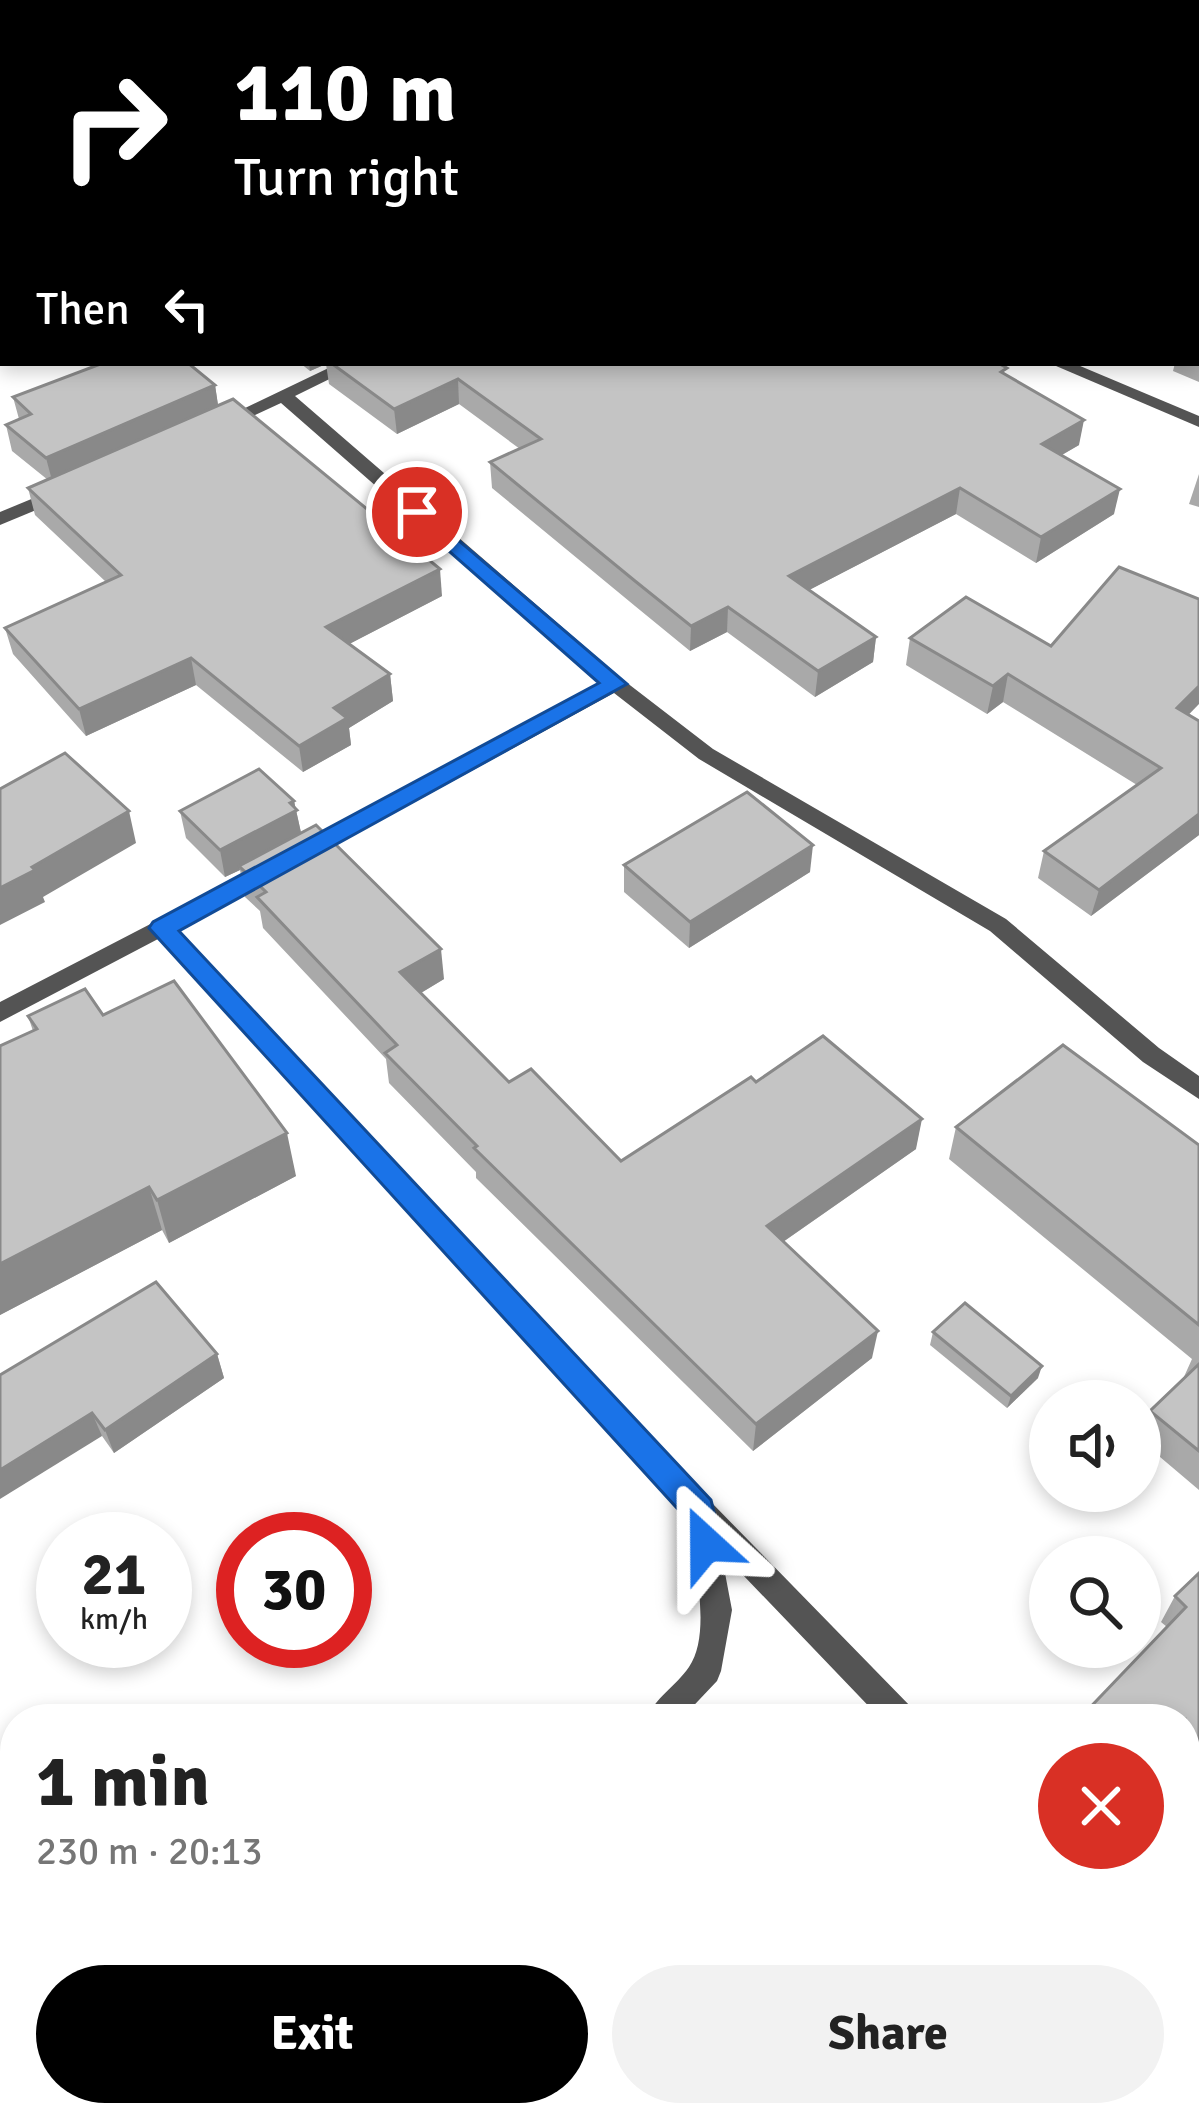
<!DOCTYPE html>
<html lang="en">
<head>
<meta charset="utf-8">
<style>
  :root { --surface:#fff; --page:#f2f2f2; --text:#222; --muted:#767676; --accent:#000 }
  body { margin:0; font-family:Signika,sans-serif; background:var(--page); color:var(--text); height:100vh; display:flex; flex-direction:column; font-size:45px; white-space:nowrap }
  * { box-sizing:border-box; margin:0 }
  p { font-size:39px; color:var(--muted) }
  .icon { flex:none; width:66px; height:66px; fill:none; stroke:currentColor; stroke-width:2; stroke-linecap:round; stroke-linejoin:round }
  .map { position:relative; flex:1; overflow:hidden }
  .sheet { position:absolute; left:0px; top:1704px; width:1200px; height:423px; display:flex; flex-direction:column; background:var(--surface); border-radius:48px 48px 0 0; box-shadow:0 6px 18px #0003 }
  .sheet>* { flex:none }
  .guide { position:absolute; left:0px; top:0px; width:1200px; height:366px; box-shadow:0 6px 18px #0003; background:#000; color:#fff; overflow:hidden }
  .fabs { position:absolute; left:1029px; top:1380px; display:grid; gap:24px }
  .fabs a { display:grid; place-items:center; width:132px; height:132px; border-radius:50%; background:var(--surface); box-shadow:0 6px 18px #0003; font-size:60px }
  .speed { position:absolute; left:36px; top:1512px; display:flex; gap:24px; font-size:60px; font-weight:700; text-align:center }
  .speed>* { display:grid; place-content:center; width:156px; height:156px; border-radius:50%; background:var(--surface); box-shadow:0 6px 18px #0003; line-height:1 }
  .speed small { font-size:30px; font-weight:400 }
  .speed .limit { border:18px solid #d22; background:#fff; color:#111 }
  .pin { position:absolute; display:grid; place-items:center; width:102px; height:102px; color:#fff; margin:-51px; border:6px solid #fff; border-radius:50%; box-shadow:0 3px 12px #0007 }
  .me { position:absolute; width:132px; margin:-66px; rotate:336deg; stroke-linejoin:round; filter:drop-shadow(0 0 9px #0008) }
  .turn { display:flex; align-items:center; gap:42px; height:252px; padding:0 36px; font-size:54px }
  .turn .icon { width:156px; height:156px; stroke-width:2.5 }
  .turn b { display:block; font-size:84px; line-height:102px }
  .then { display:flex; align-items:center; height:114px; padding:0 36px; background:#0003; gap:24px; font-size:45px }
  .round { display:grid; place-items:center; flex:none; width:126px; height:126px; border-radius:63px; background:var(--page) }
  .summary { display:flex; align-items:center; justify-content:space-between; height:204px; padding:0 36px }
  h1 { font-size:72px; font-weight:700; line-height:90px }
  .button { display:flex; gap:24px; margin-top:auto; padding:24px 36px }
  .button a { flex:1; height:138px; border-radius:72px; background:var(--accent); color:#fff; font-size:48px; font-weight:700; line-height:138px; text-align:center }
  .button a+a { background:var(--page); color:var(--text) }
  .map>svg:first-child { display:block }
</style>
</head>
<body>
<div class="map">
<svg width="1199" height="2126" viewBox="0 0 1199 2126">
  <rect width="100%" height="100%" fill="#fff"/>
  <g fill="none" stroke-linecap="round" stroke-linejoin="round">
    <g fill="#545454" fill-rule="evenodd">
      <rect x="1016" y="0" width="14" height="3"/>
      <rect x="1197" y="114" width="2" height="8"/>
      <path d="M 339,363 L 362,363 L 295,396 L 622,679 L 713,749 L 1006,919 L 1159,1048 L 1199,1076 L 1199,1099 L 1143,1062 L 990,931 L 699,759 L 614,693 L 312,858 L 296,858 L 293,852 L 296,846 L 601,683 L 281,403 L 229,427 L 217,427 L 214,423 Z"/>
      <path d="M 58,488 L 65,490 L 65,498 L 0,525 L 0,512 Z"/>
      <path d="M 268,863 L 279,871 L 276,877 L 176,930 L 710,1501 L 913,1709 L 917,1719 L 881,1719 L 721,1552 L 732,1610 L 721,1671 L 717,1681 L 681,1719 L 646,1719 C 655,1698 676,1686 689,1667 C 713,1633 693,1555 687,1516 L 158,939 L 0,1022 L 0,1002 Z"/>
      <path d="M 1185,1995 L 1199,2003 L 1199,2029 L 1189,2034 L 1185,2032 Z"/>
      <path d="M 247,2112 L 288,2112 L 281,2126 L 240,2126 Z"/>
    </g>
    <g fill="#545454" fill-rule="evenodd">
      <path d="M 354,0 L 369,0 L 371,3 L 356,3 Z"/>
      <path d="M 1049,363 L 1073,363 L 1199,416 L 1199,427 Z"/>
    </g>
  </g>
  <g fill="#a9a9a9">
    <path d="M 429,0 L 659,0 L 659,3 L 433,3 Z"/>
    <path d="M 1143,0 L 1199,0 L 1199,40 L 1197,39 L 1197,3 L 1143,3 Z"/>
    <path d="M 1199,233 L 1199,382 L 1173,371 L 1175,363 L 1197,363 L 1197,235 Z"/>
    <path d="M 300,363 L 998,363 L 1006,375 L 1079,445 L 1062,455 L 1114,514 L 1036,563 L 956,514 L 809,590 L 876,637 L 873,662 L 815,697 L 727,632 L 690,651 L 635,606 L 492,488 L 490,462 L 520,449 L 459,404 L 397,434 L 329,384 L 326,364 L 310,371 Z"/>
    <path d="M 215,385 L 218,406 L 442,596 L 349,644 L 390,674 L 393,701 L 349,728 L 351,745 L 303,772 L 196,685 L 86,736 L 13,654 L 5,628 L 106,582 L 35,515 L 28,488 L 48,480 L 12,451 L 6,425 L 19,419 L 13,397 Z"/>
    <path d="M 1199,474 L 1199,507 L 1189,504 Z"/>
    <path d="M 910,638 L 1051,646 L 1199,721 L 1199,835 L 1091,916 L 1038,878 L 1044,851 L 1137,785 L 1003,702 L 987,714 L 906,665 Z"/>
    <path d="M 294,801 L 301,833 L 444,979 L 421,993 L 509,1082 L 621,1161 L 756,1082 L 916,1149 L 783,1242 L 872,1358 L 753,1451 L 476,1178 L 476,1172 L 389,1083 L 386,1059 L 263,928 L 260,911 L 245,897 L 240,870 L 225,877 L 186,838 L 180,811 Z"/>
    <path d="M 624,865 L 810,872 L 689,948 L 624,892 Z"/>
    <path d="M 103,1015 L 296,1176 L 169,1243 L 162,1230 L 0,1315 L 0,1046 L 33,1031 L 28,1016 Z"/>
    <path d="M 956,1127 L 1199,1145 L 1199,1490 L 1140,1440 L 1140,1435 L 1150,1411 L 1183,1379 L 1192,1359 L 949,1159 Z"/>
    <path d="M 933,1332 L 1038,1378 L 1007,1408 L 930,1345 Z"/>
    <path d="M 217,1354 L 224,1378 L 114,1453 L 102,1436 L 0,1375 Z"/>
    <path d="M 1199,1573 L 1199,1767 L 1185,1782 L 1167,1627 L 1161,1622 L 1175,1596 Z"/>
    <path d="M 865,2112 L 1109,2112 L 1124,2126 L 879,2126 Z"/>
  </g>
  <g fill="#898989">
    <rect x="626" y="0" width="33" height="3"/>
    <path d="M 309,363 L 326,363 L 326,364 L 310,371 Z"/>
    <path d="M 458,379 L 459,404 L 397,434 L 394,409 Z"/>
    <path d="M 215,385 L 219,411 L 53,484 L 46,458 Z"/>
    <path d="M 1084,420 L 1079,445 L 1037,469 L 1042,444 Z"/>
    <path d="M 960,488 L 956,514 L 786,602 L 789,576 Z"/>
    <path d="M 1120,489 L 1114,514 L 1036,563 L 1041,537 Z"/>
    <path d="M 440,569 L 442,596 L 330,654 L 326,627 Z"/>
    <path d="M 728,607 L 727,632 L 690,651 L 691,626 Z"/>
    <path d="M 876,637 L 873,662 L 815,697 L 818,671 Z"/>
    <path d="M 191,658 L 196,685 L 86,736 L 79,709 Z"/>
    <path d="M 390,674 L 393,701 L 349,728 L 351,745 L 303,772 L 299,746 L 334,708 Z"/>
    <path d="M 1008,674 L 1003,702 L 987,714 L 993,686 Z"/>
    <path d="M 1199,686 L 1199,704 L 1169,735 L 1177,708 Z"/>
    <path d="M 294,801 L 302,837 L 239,866 L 240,870 L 225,877 L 220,850 Z"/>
    <path d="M 129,811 L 136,843 L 43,897 L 45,902 L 0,925 L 0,888 L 32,867 Z"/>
    <path d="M 1199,814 L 1199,835 L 1091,916 L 1099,890 Z"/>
    <path d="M 813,845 L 810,872 L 689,948 L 690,922 Z"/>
    <path d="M 441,949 L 444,979 L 404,1003 L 400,972 Z"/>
    <path d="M 922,1119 L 916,1149 L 764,1255 L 767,1226 Z"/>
    <path d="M 287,1133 L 296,1176 L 169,1243 L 157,1200 Z"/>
    <path d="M 149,1187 L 162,1230 L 0,1315 L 0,1264 Z"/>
    <path d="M 878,1331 L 872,1358 L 753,1451 L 756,1424 Z"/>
    <path d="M 217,1354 L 224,1378 L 114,1453 L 105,1430 Z"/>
    <path d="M 1042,1366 L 1038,1378 L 1007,1408 L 1011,1396 Z"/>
    <path d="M 92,1413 L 102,1436 L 0,1499 L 0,1470 Z"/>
    <path d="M 1199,1760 L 1199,1767 L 1185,1782 L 1185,1775 Z"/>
    <path d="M 78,2112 L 137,2112 L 105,2126 L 45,2126 Z"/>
    <path d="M 627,2112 L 638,2112 L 626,2126 L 614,2126 Z"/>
  </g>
  <g fill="#c4c4c4" stroke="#898989" stroke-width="3">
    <path d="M 459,0 L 626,0 L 633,3 L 463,3 Z"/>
    <path d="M 1165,0 L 1199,0 L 1199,14 L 1197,13 L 1197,3 L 1173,3 Z"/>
    <path d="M 1199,233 L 1199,352 L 1197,352 L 1197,235 Z"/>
    <path d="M 103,363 L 188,363 L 215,385 L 46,458 L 6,425 L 31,414 L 13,397 Z"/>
    <path d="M 331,363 L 998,363 L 1007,368 L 1001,372 L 1084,420 L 1042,444 L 1120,489 L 1041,537 L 960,488 L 789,576 L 876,637 L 818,671 L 728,607 L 691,626 L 635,581 L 490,462 L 541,439 L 458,379 L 394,409 Z"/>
    <path d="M 233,399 L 440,569 L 326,627 L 390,674 L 334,708 L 347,718 L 299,746 L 191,658 L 79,709 L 5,628 L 121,575 L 28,488 Z"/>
    <path d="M 1119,567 L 1199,599 L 1199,686 L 1177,708 L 1199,721 L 1199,814 L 1099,890 L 1044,851 L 1161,768 L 1008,674 L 993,686 L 910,638 L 966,597 L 1051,646 Z"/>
    <path d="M 65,753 L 129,811 L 32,867 L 35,870 L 0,888 L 0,789 Z"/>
    <path d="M 259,769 L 294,801 L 290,803 L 297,810 L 220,850 L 180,811 Z"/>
    <path d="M 747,792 L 813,845 L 690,922 L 624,865 Z"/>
    <path d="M 316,825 L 441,949 L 400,972 L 509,1082 L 531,1069 L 621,1161 L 751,1077 L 756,1082 L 823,1036 L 922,1119 L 767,1226 L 878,1331 L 756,1424 L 474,1148 L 477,1146 L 385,1053 L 397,1045 L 257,897 L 266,892 L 239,866 Z"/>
    <path d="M 174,981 L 287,1133 L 157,1200 L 149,1187 L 0,1264 L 0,1046 L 37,1029 L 28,1016 L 85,989 L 103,1015 Z"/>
    <path d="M 1063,1045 L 1199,1145 L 1199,1325 L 956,1127 Z"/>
    <path d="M 156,1282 L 217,1354 L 105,1430 L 92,1413 L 0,1470 L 0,1375 Z"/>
    <path d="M 965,1303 L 1042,1366 L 1011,1396 L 933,1332 Z"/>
    <path d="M 1199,1364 L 1199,1451 L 1150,1411 Z"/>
    <path d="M 1199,1573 L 1199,1760 L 1185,1775 L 1185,1719 L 1079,1719 L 1186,1607 L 1175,1596 Z"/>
    <path d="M 15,1775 L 15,2112 L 78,2112 L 45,2126 L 8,2126 L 0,2088 L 0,1781 Z"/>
    <path d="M 387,2112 L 627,2112 L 614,2126 L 609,2126 L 602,2118 L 595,2126 L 378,2126 L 376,2123 Z"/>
    <path d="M 889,2112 L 1109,2112 L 1124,2126 L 903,2126 Z"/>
  </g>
  <path fill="#1a73e8" stroke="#114b97" stroke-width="3" d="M 417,505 L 627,684 L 179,931 L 711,1500 L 722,1544 L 717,1554 L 706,1559 L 694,1554 L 685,1517 L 149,928 L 153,922 L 599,683 L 409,516 L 406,512 Z"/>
</svg>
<div class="fabs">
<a><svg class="icon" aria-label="sound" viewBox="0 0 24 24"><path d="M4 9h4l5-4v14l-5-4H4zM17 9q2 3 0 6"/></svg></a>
<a><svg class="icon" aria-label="search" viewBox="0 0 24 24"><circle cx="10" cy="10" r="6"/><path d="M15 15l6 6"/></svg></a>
</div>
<div class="speed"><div>21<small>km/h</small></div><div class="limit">30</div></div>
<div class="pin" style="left:417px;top:512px;background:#d93025"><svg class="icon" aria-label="arrive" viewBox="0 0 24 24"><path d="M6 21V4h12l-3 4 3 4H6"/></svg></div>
<svg class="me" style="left:706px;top:1544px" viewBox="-20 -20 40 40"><path d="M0-17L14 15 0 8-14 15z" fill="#1a73e8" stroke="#fff" stroke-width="4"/></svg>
<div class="guide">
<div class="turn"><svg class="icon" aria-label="right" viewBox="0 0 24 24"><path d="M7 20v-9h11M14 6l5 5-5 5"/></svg><div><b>110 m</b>Turn right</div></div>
<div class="then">Then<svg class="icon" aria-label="left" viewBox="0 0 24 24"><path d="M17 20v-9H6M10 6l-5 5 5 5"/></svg></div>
</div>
<section class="sheet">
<div class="summary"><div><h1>1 min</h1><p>230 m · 20:13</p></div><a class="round" style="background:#d93025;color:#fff"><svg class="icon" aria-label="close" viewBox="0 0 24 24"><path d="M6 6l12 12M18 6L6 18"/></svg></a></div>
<div class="button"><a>Exit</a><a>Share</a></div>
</section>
</div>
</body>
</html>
